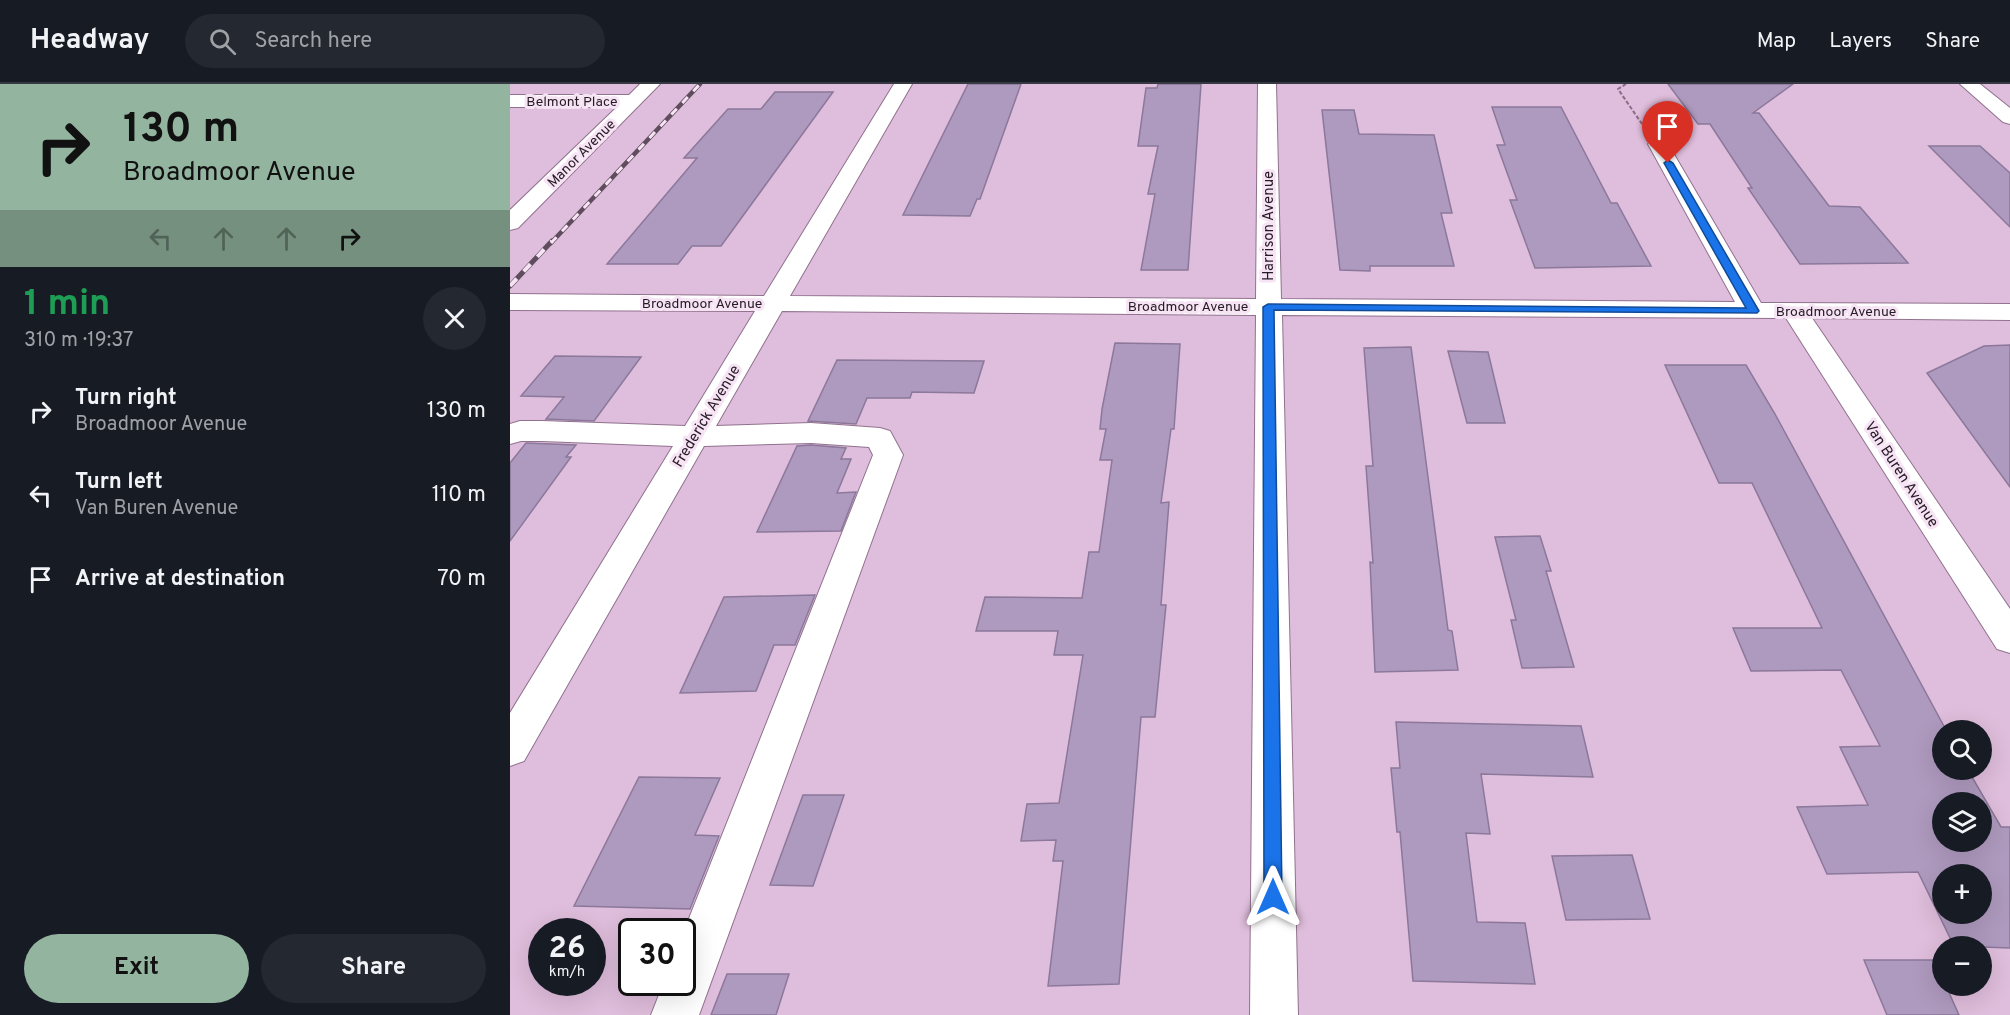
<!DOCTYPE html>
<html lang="en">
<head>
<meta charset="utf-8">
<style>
  :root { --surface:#171b24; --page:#242831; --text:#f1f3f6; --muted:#9ea1a6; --line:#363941; --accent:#93b49f }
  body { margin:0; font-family:Overpass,sans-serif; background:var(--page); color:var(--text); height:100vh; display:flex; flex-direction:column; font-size:22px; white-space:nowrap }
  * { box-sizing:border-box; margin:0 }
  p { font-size:20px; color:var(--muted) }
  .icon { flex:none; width:33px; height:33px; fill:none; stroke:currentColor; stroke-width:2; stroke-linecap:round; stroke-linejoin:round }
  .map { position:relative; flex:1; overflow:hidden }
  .details { display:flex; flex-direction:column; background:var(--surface); width:510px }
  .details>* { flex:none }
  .guide { background:#93b49f; color:#111; overflow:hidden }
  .tools { position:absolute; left:1422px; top:636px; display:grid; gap:12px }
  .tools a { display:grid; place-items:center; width:60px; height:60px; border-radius:50%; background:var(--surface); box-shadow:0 6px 24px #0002; font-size:30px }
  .speed { position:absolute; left:18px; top:834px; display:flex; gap:12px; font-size:30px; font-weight:700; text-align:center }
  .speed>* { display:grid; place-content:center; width:78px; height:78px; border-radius:50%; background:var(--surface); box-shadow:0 6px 24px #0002; line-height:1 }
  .speed small { font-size:15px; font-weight:400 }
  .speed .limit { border:3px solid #111; border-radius:9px; background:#fff; color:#111 }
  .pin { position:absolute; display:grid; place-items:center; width:51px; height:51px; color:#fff; margin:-62px -26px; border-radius:50% 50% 50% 0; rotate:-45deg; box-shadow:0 0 6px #0007 }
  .pin .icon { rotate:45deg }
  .me { position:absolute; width:66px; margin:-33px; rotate:0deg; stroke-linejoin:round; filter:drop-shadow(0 0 4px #0008) }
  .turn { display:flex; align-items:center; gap:21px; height:126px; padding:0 24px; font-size:27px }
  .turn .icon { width:78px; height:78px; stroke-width:2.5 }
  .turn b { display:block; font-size:42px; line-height:51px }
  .lanes { display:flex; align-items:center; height:57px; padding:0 24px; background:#0003; justify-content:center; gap:30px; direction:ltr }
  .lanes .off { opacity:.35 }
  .round { display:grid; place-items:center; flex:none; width:63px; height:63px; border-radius:32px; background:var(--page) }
  .headline { display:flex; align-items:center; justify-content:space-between; height:102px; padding:0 24px }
  h1 { font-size:36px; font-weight:700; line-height:45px; color:#1e9e55 }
  .action { display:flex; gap:12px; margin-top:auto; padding:12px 24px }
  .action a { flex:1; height:69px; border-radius:36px; background:var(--accent); color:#111; font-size:24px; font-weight:700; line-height:69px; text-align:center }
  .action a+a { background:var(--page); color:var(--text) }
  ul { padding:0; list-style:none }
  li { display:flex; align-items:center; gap:18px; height:84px; padding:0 24px }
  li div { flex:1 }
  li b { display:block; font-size:22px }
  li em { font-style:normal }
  header { display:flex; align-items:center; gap:36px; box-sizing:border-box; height:84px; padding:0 30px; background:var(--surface); border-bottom:2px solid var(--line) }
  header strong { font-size:28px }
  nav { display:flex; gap:33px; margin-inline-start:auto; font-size:21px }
  .search { width:420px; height:54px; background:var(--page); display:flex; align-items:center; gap:15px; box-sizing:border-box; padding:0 21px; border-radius:33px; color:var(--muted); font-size:22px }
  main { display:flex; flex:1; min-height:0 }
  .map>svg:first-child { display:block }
</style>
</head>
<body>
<header>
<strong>Headway</strong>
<div class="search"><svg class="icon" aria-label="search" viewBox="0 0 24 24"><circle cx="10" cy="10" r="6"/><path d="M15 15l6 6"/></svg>Search here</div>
<nav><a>Map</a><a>Layers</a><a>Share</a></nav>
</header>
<main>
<section class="details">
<div class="guide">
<div class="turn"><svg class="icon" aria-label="right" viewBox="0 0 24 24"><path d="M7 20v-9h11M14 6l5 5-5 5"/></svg><div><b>130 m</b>Broadmoor Avenue</div></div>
<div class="lanes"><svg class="icon off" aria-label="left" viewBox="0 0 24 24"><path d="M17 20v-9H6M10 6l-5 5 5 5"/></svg><svg class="icon off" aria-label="ahead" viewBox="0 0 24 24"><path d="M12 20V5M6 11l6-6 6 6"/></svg><svg class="icon off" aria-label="ahead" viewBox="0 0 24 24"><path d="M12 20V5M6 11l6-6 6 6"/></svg><svg class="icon" aria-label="right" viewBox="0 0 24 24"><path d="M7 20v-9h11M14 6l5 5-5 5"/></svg></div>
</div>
<div class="headline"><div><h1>1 min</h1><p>310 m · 19:37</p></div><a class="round"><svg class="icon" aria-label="close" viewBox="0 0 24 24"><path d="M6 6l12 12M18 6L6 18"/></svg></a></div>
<ul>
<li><svg class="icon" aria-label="right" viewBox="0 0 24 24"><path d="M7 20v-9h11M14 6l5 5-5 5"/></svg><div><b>Turn right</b><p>Broadmoor Avenue</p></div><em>130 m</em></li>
<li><svg class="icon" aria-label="left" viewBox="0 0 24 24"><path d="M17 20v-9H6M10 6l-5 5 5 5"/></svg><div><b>Turn left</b><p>Van Buren Avenue</p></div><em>110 m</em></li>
<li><svg class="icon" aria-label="arrive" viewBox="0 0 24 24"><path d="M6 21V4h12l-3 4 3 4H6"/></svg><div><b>Arrive at destination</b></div><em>70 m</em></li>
</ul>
<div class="action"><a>Exit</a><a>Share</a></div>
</section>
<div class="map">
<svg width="1500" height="931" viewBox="0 0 1500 931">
  <rect width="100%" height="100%" fill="#dfbddc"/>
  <g fill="#ae9abe" stroke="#8b789a" stroke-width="1.5" fill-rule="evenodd">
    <path d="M 458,0 L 511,0 L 470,115 L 467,115 L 460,132 L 393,131 Z"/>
    <path d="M 648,0 L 691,0 L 678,186 L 631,186 L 645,110 L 638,110 L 648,62 L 628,62 L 636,4 L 647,4 Z"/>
    <path d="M 1158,0 L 1283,0 L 1243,29 L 1249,29 L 1319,122 L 1350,123 L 1398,179 L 1290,180 L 1238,104 L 1242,104 L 1200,40 L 1188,40 Z"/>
    <path d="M 265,8 L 323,8 L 211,162 L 182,162 L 168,180 L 97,180 L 187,74 L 174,74 L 218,25 L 251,25 Z"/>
    <path d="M 982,23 L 1051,23 L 1101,119 L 1107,119 L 1141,182 L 1025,184 L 1000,116 L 1007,116 L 987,61 L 995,61 Z"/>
    <path d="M 812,26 L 844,26 L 849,50 L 924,51 L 942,129 L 931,129 L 944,182 L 860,182 L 860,187 L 830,186 Z"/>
    <path d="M 1419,62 L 1470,62 L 1500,89 L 1500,143 Z"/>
    <path d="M 605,259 L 670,260 L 664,345 L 661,345 L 651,419 L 659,418 L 651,521 L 656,521 L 645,633 L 631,633 L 609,900 L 538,902 L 553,777 L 543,777 L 546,756 L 511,757 L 517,720 L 549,719 L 573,571 L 544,571 L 548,547 L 466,547 L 475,513 L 572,514 L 579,468 L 589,468 L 602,376 L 590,376 L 596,345 L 590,345 L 592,325 Z"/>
    <path d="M 1500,261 L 1500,403 L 1417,289 L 1474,262 Z"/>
    <path d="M 901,263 L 938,546 L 942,547 L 948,586 L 865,588 L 860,478 L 863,479 L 856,382 L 863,382 L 854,264 Z"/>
    <path d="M 938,267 L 978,268 L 995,339 L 957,339 Z"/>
    <path d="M 45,272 L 131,273 L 84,337 L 36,335 L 54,313 L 11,312 Z"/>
    <path d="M 327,276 L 474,277 L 464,309 L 402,308 L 400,314 L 357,314 L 346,340 L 298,337 Z"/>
    <path d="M 1155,281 L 1236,281 L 1265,330 L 1436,646 L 1432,646 L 1432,686 L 1458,686 L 1491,743 L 1500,743 L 1500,864 L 1444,862 L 1408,788 L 1317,790 L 1287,723 L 1358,721 L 1330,663 L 1370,662 L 1331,586 L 1241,587 L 1223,544 L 1312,544 L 1242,399 L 1209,399 ZM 1432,718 L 1472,718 L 1472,758 L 1432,758 ZM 1432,790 L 1472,790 L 1472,830 L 1432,830 Z"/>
    <path d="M 16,359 L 66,361 L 56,373 L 61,373 L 0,457 L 0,379 Z"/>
    <path d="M 301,361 L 336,364 L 331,375 L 341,375 L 327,409 L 346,408 L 331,447 L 247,448 L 287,362 Z"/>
    <path d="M 1030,452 L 1041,487 L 1036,487 L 1064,583 L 1012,584 L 1001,536 L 1006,536 L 985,453 Z"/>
    <path d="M 305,511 L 285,561 L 264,561 L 246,607 L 170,609 L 214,513 Z"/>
    <path d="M 886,638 L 1071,642 L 1083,693 L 971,690 L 980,750 L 956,749 L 967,838 L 1015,839 L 1025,900 L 903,897 L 890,748 L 887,748 L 881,684 L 890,684 Z"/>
    <path d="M 129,693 L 210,694 L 185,751 L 209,752 L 180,825 L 64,822 Z"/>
    <path d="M 293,711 L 334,711 L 303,802 L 260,801 Z"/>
    <path d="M 1122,771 L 1140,835 L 1056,836 L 1042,772 Z"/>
    <path d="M 1354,876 L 1424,876 L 1432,894 L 1432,902 L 1436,902 L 1449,931 L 1377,931 Z"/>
    <path d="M 217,890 L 279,890 L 266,931 L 201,931 Z"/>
  </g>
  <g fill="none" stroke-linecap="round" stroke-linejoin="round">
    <g stroke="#91728e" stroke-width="2">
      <g id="minor">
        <path d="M 130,0 L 150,0 L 8,144 L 0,146 L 0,126 L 107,23 L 0,23 L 0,11 L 119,11 Z"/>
        <path d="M 384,0 L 402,0 L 280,212 L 746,215 L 748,0 L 766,0 L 771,215 L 1225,218 L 1138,60 L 1141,56 L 1155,56 L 1158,60 L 1251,219 L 1500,220 L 1500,236 L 1302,234 L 1500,525 L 1500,569 L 1487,565 L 1276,234 L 772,231 L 788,931 L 740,931 L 746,231 L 272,227 L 206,342 L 301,339 L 370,344 L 380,347 L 393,371 L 189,931 L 141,931 L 154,898 L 172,898 L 172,852 L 363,371 L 359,363 L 301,359 L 194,362 L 14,677 L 0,682 L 0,629 L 163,362 L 32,357 L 11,357 L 0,360 L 0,340 L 10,337 L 32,337 L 175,342 L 245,227 L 0,226 L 0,210 L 254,212 Z"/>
        <path d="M 1450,0 L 1470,0 L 1500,24 L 1500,40 L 1493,38 Z"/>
      </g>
    </g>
    <path stroke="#876f85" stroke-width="2" stroke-dasharray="4 2" stroke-linecap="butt" d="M 1116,0 L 1108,5 L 1132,40"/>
    <use href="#minor" fill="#fff" fill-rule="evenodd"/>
    <g stroke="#5f4d5e" stroke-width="4.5">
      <path id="rail-far1" d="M 41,159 L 190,0"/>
    </g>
    <g stroke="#5f4d5e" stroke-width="5">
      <path id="rail" d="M 0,202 L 42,157"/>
    </g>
    <use href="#rail-far1" stroke="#f6e4f4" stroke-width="3" stroke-dasharray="8" stroke-linecap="butt"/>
    <use href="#rail" stroke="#f6e4f4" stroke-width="4" stroke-dasharray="10" stroke-linecap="butt"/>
  </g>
  <path fill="#1a73e8" stroke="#114b97" stroke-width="1.5" d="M 1158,76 L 1163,79 L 1249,227 L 1247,229 L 764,226 L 772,813 L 769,819 L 763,822 L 756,819 L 754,813 L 753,223 L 758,220 L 1236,224 L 1154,79 Z"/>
  <g text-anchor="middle" stroke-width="6" stroke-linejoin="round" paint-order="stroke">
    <g font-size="14" fill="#261a25" stroke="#f6e4f4">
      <text x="62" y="22">Belmont Place</text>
      <text transform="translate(71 69) rotate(-45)" y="5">Manor Avenue</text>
      <text x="192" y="224">Broadmoor Avenue</text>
      <text x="678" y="227">Broadmoor Avenue</text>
      <text x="1326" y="232">Broadmoor Avenue</text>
    </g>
    <g font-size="15" fill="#261a25" stroke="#f6e4f4">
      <text transform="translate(758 142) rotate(-90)" y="5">Harrison Avenue</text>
      <text transform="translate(196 332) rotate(-59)" y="5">Frederick Avenue</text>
      <text transform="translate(1392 390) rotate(57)" y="5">Van Buren Avenue</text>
    </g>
  </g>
</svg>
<div class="tools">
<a><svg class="icon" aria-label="search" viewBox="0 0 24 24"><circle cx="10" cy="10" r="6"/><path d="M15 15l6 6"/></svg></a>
<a><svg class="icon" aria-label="layers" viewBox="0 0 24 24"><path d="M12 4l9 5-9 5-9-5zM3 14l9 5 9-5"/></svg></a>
<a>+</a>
<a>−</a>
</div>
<div class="speed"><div>26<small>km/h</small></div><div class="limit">30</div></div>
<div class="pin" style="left:1158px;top:79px;background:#d93025"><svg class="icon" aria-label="arrive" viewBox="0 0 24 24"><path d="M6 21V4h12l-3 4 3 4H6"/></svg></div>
<svg class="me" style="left:763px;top:813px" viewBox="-20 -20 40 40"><path d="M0-17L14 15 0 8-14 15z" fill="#1a73e8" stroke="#fff" stroke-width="4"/></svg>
</div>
</main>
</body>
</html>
